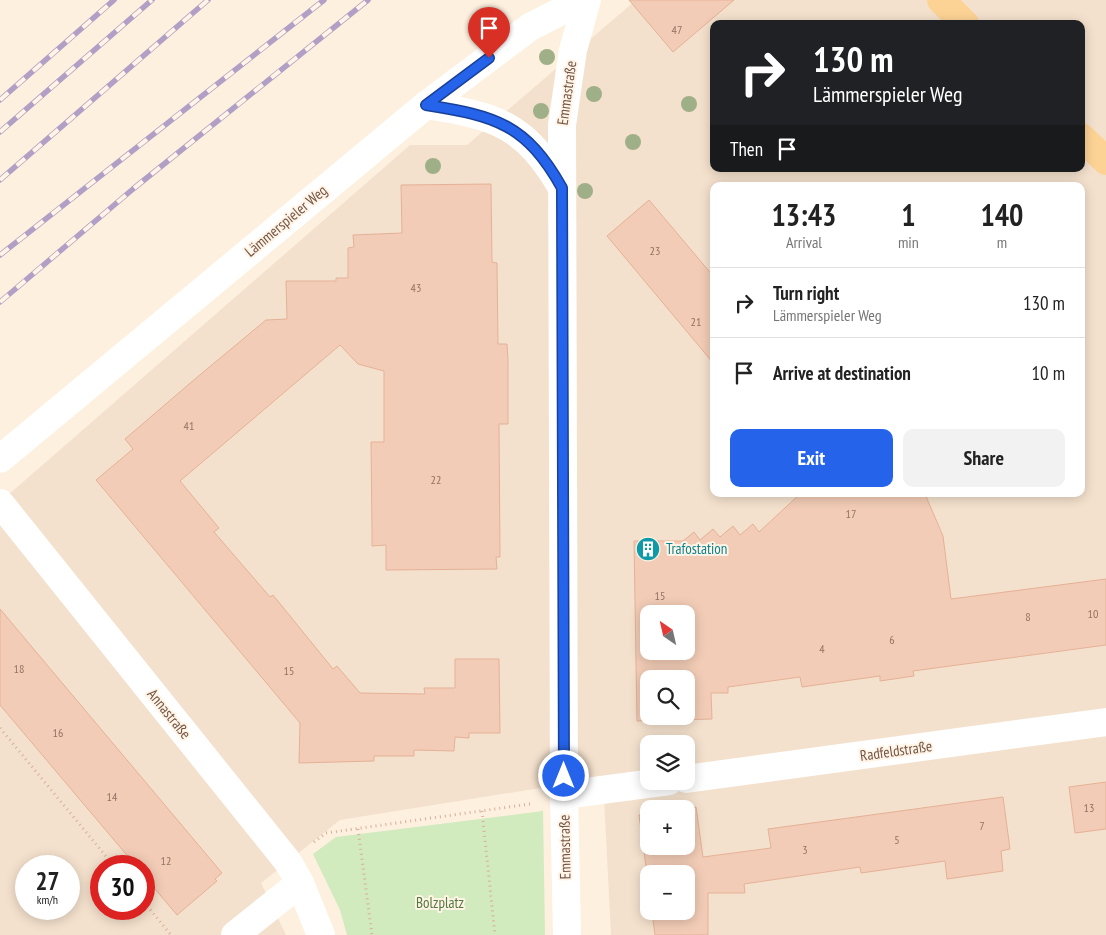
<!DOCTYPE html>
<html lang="en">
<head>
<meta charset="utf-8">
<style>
  :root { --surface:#fff; --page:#f2f2f2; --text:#222; --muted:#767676; --line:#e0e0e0; --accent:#2563eb }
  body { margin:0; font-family:"PT Sans Narrow",sans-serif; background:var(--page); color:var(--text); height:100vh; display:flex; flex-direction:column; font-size:19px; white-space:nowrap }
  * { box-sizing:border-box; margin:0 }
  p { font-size:16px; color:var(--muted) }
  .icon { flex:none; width:28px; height:28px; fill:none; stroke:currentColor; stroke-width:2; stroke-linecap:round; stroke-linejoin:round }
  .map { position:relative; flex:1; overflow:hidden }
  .details { position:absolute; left:710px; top:182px; width:375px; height:315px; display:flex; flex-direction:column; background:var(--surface); border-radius:10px; box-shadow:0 2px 12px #0003 }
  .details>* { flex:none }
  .top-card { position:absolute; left:710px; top:20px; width:375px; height:152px; border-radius:10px; box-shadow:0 2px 12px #0003; background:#202124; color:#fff; overflow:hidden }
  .needle { width:32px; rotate:326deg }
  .controls { position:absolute; left:640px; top:605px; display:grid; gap:10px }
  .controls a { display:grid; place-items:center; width:55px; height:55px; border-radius:10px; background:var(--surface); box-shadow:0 2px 12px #0003; font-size:25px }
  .speed { position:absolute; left:15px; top:855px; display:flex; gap:10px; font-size:25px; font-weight:700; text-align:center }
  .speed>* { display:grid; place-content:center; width:65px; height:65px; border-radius:50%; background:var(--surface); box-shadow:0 2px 12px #0003; line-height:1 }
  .speed small { font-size:12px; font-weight:400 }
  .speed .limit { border:8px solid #d22; background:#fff; color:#111 }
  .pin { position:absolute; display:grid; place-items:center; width:42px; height:42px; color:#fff; margin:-51px -21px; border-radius:50% 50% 50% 0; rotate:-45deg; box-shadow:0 0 5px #0007 }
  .pin .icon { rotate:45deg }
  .me { position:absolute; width:55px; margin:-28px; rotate:0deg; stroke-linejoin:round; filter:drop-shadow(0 0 4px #0008) }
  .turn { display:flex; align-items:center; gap:18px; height:105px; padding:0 20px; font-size:22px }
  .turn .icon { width:65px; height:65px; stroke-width:2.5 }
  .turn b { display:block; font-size:35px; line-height:42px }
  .then { display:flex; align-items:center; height:48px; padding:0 20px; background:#0003; gap:10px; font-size:19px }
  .eta { display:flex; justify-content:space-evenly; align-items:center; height:85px; text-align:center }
  .eta b { font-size:30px; font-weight:700; line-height:35px }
  .button { display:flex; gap:10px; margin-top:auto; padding:10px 20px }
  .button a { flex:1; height:58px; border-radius:10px; background:var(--accent); color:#fff; font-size:20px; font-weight:700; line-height:58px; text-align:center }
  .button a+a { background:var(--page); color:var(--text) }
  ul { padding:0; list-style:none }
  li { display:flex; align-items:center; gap:15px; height:70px; padding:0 20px; border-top:1px solid var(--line) }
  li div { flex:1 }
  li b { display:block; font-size:19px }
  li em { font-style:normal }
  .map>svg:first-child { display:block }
</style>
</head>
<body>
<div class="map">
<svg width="1106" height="935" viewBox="0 0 1106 935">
  <rect width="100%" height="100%" fill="#fdf0df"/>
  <path fill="#f4e1cd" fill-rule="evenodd" d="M 636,0 L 1106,0 L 1106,935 L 611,935 L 603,778 L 340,820 L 261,883 L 286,935 L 0,935 L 0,502 L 410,145 L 467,145 ZM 714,24 L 1081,24 L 1081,169 L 714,169 ZM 714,186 L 1081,186 L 1081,494 L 714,494 ZM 649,614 L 686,614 L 686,651 L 649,651 ZM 649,679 L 686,679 L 686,716 L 649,716 ZM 649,744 L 686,744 L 686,781 L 649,781 ZM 649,809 L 686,809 L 686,846 L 649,846 ZM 26,866 L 69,866 L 69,909 L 26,909 ZM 101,866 L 144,866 L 144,909 L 101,909 ZM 649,874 L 686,874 L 686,911 L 649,911 Z"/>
  <path fill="#d1eabe" d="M 543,811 L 545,935 L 347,935 L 340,910 L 313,854 L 336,837 Z"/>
  <g fill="#f2ccb6" stroke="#e5b196" fill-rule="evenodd">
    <path d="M 629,0 L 734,0 L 673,52 Z"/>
    <path d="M 491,184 L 492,262 L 497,263 L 498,344 L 507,344 L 508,361 L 508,424 L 499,424 L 500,557 L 496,557 L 497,569 L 386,570 L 386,545 L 372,546 L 372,526 L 371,442 L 384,442 L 384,371 L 358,364 L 340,345 L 180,481 L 219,528 L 214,532 L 270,597 L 273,595 L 333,669 L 337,666 L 360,693 L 425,694 L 424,688 L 455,688 L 455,659 L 499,659 L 500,733 L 469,733 L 469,738 L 455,737 L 454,751 L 414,750 L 414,756 L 374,756 L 374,761 L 299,763 L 300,723 L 96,480 L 133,449 L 125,439 L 195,379 L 266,320 L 287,319 L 286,281 L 336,281 L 336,278 L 348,278 L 348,248 L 354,247 L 353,235 L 402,233 L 401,185 Z"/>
    <path d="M 649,200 L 714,277 L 714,364 L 607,236 Z"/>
    <path d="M 800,494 L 925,494 L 943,536 L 951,599 L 1106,579 L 1106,645 L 913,671 L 914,676 L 880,681 L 880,676 L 802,687 L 800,677 L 728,687 L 728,693 L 711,693 L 712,719 L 637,721 L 634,541 L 683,541 L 694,532 L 700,540 L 713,529 L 720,537 L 733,526 L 740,535 L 753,524 L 759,532 ZM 649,614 L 686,614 L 686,651 L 649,651 ZM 649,679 L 686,679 L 686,716 L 649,716 Z"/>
    <path d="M 0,609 L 222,873 L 215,879 L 217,881 L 177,915 L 144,876 L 144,866 L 136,866 L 0,705 Z"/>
    <path d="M 1106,782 L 1106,829 L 1075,833 L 1069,787 Z"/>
    <path d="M 1003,797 L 1010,849 L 1001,851 L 1003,871 L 947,879 L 945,861 L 861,873 L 860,867 L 744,884 L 745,893 L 708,893 L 708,935 L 655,935 L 652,911 L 686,911 L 686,874 L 649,874 L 649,889 L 639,815 L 649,814 L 649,846 L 686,846 L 685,809 L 696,807 L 703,857 L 771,848 L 768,829 Z"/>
  </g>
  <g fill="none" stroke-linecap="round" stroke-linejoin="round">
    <g stroke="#d7af9a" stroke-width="3" stroke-dasharray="1 4" stroke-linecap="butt">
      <path d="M 0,728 L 114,866"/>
      <path d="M 482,811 L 495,935"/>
      <path d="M 358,829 L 372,935"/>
      <path d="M 314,842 L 326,833 L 530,804"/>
      <path d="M 144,902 L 171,935"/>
    </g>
    <g stroke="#fff" stroke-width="28">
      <path d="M 426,105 C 496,116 525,124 562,188"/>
      <path d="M 0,459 L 426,105 L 530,27 L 583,0"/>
      <path d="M 0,503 L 288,862 L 300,883 L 321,935"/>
      <path d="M 686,779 L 1106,722"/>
      <path d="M 564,795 L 669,781"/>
      <path d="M 235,935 L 300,883"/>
      <path d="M 567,935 L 564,795 L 562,125 L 573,50 L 587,0"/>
    </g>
    <g stroke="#fdd395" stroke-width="28">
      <path d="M 941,0 L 965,24"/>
      <path d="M 1081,137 L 1106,161"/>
    </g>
    <g stroke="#b29fc5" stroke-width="5.5">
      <g id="rail">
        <path d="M 0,100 L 114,0"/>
        <path d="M 0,132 L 152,0"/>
        <path d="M 0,180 L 208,0"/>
        <path d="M 0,255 L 324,0"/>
        <path d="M 0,302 L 133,189 L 368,0"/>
      </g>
    </g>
    <use href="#rail" stroke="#fff4e6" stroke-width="4" stroke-dasharray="11" stroke-linecap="butt"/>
  </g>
  <g fill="#9faf87">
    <circle cx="547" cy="57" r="8"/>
    <circle cx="594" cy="94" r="8"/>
    <circle cx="689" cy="104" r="8"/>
    <circle cx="541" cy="111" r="8"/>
    <circle cx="633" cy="142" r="8"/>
    <circle cx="433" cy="166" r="8"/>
    <circle cx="585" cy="191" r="8"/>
  </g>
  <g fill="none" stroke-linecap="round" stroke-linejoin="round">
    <g stroke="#184099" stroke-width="12">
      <path id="route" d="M 489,58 L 426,105 C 496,116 526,124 562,188 L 564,776"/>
    </g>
    <use href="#route" stroke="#2563eb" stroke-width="9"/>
  </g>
  <defs>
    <g id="building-disc" transform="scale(1.25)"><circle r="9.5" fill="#0f9aa8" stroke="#fff4e6"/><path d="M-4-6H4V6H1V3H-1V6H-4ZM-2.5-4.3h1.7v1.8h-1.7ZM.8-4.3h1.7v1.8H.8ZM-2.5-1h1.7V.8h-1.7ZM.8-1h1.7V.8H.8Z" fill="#fff"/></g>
  </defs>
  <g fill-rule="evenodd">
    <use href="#building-disc" x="648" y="549"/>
  </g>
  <g text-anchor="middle" stroke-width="4" stroke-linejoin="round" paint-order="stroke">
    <g font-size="12" fill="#937363">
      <text x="677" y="34">47</text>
      <text x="655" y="255">23</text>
      <text x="416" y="292">43</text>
      <text x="696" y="326">21</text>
      <text x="189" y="430">41</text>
      <text x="436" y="484">22</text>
      <text x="851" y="518">17</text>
      <text x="660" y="600">15</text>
      <text x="1093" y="618">10</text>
      <text x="1028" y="621">8</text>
      <text x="892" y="644">6</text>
      <text x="822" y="653">4</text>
      <text x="19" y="673">18</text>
      <text x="289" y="675">15</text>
      <text x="58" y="737">16</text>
      <text x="112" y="801">14</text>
      <text x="1089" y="812">13</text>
      <text x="982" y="830">7</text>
      <text x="897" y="844">5</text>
      <text x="805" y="854">3</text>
      <text x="166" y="865">12</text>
    </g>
    <g font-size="15" fill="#735547" stroke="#fff4e6">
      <text transform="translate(567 93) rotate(-82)" y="5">Emmastraße</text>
      <text transform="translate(286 221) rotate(-40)" y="5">Lämmerspieler Weg</text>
      <text transform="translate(169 714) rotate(51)" y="5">Annastraße</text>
      <text transform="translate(896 751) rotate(-8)" y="5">Radfeldstraße</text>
      <text transform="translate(565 847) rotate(-91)" y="5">Emmastraße</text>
    </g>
    <g font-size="15" fill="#0d838f" stroke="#fff4e6" text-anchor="start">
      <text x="666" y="554">Trafostation</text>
    </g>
    <g font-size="15" fill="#52793f" stroke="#fff4e6">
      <text x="440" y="908">Bolzplatz</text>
    </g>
  </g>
</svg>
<div class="controls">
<a><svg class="needle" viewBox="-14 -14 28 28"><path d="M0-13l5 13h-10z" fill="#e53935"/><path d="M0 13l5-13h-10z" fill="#767676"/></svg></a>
<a><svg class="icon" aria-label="search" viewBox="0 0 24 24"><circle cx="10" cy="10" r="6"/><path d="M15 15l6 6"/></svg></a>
<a><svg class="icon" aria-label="layers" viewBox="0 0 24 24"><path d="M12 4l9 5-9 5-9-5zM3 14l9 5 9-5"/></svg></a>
<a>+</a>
<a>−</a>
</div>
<div class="speed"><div>27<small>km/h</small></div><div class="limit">30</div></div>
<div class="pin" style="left:489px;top:58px;background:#d93025"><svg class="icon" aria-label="arrive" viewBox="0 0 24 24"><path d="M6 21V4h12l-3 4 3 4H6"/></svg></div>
<svg class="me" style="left:564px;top:776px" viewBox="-20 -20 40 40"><circle r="17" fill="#2563eb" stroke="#fff" stroke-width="3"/><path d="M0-11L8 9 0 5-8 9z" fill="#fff"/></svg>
<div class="top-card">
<div class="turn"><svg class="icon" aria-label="right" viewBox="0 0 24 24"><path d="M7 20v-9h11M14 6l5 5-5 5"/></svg><div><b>130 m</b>Lämmerspieler Weg</div></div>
<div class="then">Then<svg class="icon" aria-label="arrive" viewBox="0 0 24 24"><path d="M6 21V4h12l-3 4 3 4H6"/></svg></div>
</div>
<section class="details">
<div class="eta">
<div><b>13:43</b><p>Arrival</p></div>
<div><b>1</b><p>min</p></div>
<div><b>140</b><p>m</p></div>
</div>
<ul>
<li><svg class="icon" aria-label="right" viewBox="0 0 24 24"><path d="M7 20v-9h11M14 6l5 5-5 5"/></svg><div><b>Turn right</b><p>Lämmerspieler Weg</p></div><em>130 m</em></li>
<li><svg class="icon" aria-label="arrive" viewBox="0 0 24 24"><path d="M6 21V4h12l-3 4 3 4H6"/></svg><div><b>Arrive at destination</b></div><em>10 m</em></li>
</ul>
<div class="button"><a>Exit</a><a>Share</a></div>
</section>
</div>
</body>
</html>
